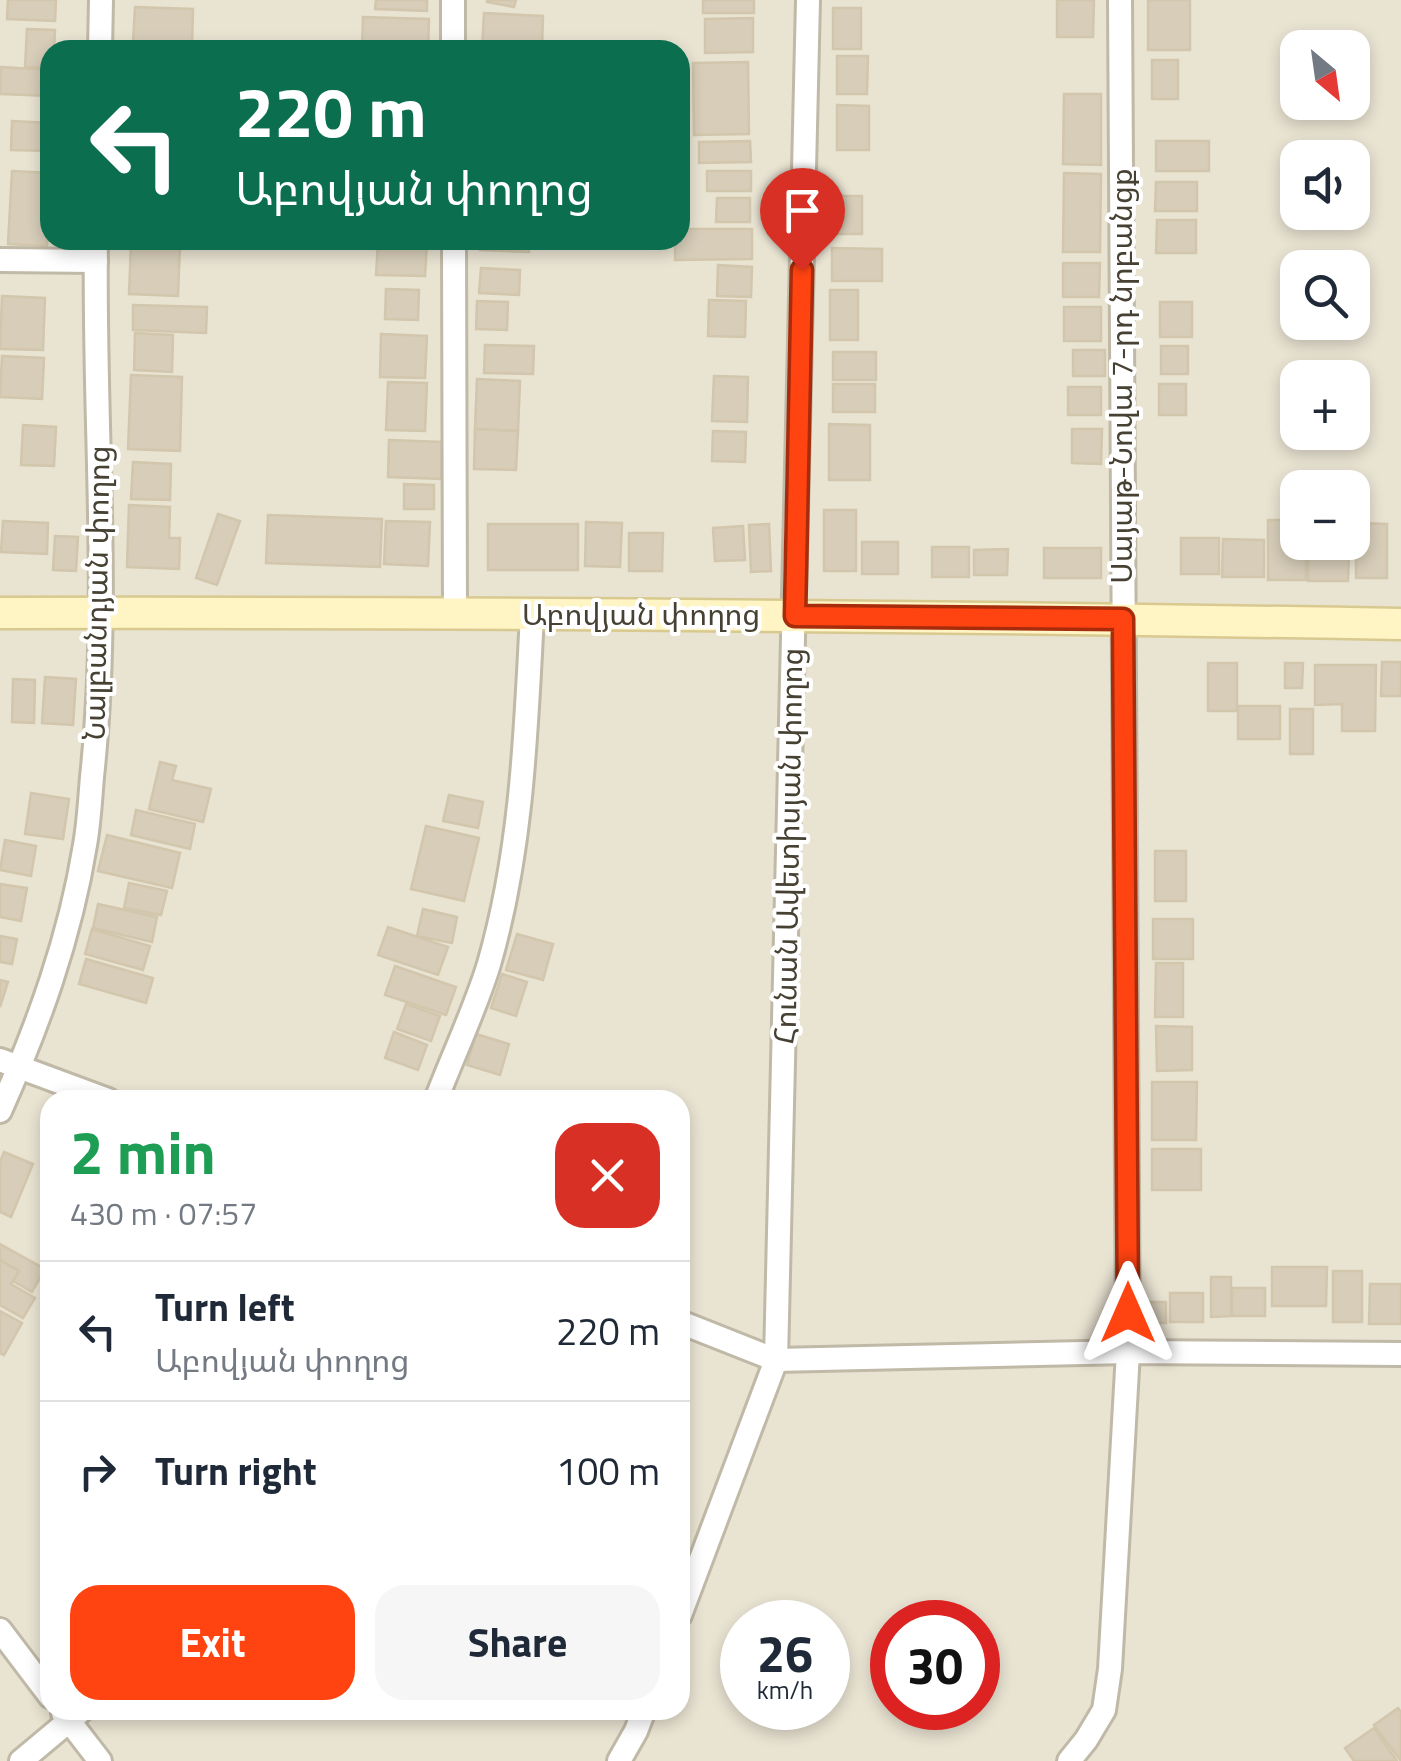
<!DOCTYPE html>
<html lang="en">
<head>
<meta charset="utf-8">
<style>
  :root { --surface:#fff; --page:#f6f6f7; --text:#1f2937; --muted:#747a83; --line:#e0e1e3; --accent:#ff4311 }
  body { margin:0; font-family:"Titillium Web","Noto Sans Armenian",sans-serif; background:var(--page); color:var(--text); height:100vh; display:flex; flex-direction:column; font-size:38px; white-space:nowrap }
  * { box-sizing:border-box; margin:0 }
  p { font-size:32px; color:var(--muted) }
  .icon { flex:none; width:55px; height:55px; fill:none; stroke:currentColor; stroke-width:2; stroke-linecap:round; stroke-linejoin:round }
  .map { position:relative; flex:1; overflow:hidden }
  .side { position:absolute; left:40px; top:1090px; width:650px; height:630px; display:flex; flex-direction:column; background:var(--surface); border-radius:30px; box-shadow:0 5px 15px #0003 }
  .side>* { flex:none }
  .hud { position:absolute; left:40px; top:40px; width:650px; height:210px; border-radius:30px; box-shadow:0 5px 15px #0003; background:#0b6e4f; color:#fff; overflow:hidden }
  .needle { width:65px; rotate:151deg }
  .fabs { position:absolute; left:1280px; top:30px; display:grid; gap:20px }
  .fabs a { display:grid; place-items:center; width:90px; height:90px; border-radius:20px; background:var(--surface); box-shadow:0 5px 15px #0003; font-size:50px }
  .speed { position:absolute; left:720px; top:1600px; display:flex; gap:20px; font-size:50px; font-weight:700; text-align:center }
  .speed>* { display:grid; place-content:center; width:130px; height:130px; border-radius:50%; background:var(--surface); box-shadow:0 5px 15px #0003; line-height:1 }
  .speed small { font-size:25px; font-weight:400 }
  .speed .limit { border:15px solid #d22; background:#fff; color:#111 }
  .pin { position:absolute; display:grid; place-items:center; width:85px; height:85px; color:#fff; margin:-102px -42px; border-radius:50% 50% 50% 0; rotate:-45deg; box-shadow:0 0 10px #0007 }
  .pin .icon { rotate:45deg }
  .me { position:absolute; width:110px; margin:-55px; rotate:0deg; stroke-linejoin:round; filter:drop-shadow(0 0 8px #0008) }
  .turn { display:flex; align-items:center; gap:35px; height:210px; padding:0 30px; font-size:45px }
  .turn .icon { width:130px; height:130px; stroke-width:2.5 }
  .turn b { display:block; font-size:70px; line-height:85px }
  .round { display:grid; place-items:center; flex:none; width:105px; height:105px; border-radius:30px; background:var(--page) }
  .overview { display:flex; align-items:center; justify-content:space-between; height:170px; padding:0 30px }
  h1 { font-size:60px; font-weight:700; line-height:75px; color:#1e9e55 }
  .cta { display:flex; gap:20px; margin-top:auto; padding:20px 30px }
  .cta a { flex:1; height:115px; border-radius:30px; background:var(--accent); color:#fff; font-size:40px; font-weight:700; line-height:115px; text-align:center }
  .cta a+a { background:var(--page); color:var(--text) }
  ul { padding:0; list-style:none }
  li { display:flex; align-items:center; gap:30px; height:140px; padding:0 30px; border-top:2px solid var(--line) }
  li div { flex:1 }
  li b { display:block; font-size:38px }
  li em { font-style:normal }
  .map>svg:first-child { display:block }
</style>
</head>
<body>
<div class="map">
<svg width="1401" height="1761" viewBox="0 0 1401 1761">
  <rect width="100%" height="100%" fill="#f4f0e5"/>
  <path fill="#e9e3d2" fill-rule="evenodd" d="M 0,0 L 1401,0 L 1401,1761 L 0,1761 ZM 1298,48 L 1352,48 L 1352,102 L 1298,102 ZM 50,50 L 680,50 L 680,240 L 50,240 ZM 1298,158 L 1352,158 L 1352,212 L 1298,212 ZM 1298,268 L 1352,268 L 1352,322 L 1298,322 ZM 1298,378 L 1352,378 L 1352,432 L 1298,432 ZM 1298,488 L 1352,488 L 1352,542 L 1298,542 ZM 50,1100 L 680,1100 L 680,1710 L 50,1710 ZM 742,1622 L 828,1622 L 828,1708 L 742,1708 ZM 892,1622 L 978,1622 L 978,1708 L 892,1708 Z"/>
  <g fill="#d7cdb9" stroke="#d2c6ac" stroke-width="2.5">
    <path d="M 8,0 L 56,0 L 55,21 L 7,19 Z"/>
    <path d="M 376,0 L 427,0 L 427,11 L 375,9 Z"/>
    <path d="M 487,0 L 516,0 L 514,7 L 487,2 Z"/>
    <rect x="703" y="0" width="51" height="13"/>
    <path d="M 1057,0 L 1094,0 L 1093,37 L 1057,37 Z"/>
    <rect x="1148" y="0" width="42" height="50"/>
    <path d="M 135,7 L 193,9 L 192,45 L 133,42 Z"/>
    <rect x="833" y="8" width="28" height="41"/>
    <path d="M 484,13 L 543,16 L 542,50 L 482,50 Z"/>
    <path d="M 363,17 L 429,19 L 428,50 L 362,50 Z"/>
    <path d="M 753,18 L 753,52 L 705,53 L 705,19 Z"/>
    <path d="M 27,29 L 55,30 L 54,50 L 50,50 L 50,68 L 25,67 Z"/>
    <path d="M 134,47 L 188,49 L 188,50 L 134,50 Z"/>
    <path d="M 837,56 L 868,56 L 867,94 L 837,94 Z"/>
    <rect x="1152" y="60" width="26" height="39"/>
    <path d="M 748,62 L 749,134 L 694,135 L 693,63 Z"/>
    <path d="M 1,67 L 50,70 L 50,96 L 0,94 Z"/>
    <path d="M 1064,94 L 1101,94 L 1101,165 L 1063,164 Z"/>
    <path d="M 837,105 L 869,106 L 869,150 L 837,150 Z"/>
    <path d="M 12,121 L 50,123 L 50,151 L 11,150 Z"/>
    <path d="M 750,141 L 751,162 L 699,163 L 699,142 Z"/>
    <rect x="1156" y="141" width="53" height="30"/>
    <path d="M 12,171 L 50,173 L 47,246 L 8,244 Z"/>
    <rect x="707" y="171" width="44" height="20"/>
    <path d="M 1064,173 L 1101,174 L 1100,252 L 1063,252 Z"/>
    <path d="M 1156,182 L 1197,182 L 1197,211 L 1155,211 Z"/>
    <rect x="832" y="196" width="30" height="38"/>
    <path d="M 717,198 L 750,198 L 750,222 L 716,222 Z"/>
    <path d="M 1157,220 L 1196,220 L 1196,253 L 1156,253 Z"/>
    <path d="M 680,229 L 752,229 L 752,259 L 675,260 L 675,240 L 680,240 Z"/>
    <path d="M 480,240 L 529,240 L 529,252 L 480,250 Z"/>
    <path d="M 378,242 L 427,243 L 425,276 L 376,275 Z"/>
    <path d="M 131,244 L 180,245 L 178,296 L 129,294 Z"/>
    <path d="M 832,248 L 882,249 L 882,281 L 832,281 Z"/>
    <path d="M 1063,263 L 1100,263 L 1099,297 L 1063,297 Z"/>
    <path d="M 718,265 L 752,267 L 751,297 L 717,296 Z"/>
    <path d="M 481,268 L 520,270 L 519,295 L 479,293 Z"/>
    <path d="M 386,289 L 419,290 L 418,320 L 385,319 Z"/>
    <rect x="830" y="290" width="28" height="50"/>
    <path d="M 2,296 L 45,298 L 43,350 L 0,349 Z"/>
    <path d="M 709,300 L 746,301 L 745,337 L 708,336 Z"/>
    <path d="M 477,301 L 508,302 L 507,330 L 476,329 Z"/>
    <rect x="1160" y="302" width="32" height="35"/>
    <path d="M 133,305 L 207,307 L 206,333 L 133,330 Z"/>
    <rect x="1064" y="307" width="37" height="34"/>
    <path d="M 135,333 L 173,335 L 172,372 L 134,370 Z"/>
    <path d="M 381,334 L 427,336 L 425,378 L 380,377 Z"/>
    <path d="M 485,345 L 534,346 L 533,374 L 484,373 Z"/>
    <rect x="1161" y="346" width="27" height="28"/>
    <rect x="1073" y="350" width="32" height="26"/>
    <rect x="833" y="352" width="43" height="28"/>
    <path d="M 2,356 L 44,358 L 42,399 L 0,397 Z"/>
    <path d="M 131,375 L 182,377 L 180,451 L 128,449 Z"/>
    <path d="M 714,376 L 748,377 L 747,422 L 712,421 Z"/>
    <path d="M 477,379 L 520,381 L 518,431 L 475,429 Z"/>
    <path d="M 388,382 L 427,383 L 425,431 L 386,430 Z"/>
    <rect x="833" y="384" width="42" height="28"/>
    <rect x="1159" y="384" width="27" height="31"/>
    <rect x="1068" y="387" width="33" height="28"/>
    <path d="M 829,424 L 870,425 L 870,480 L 829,480 Z"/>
    <path d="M 23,425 L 56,427 L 54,466 L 21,465 Z"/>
    <path d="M 475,429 L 518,431 L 516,470 L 474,469 Z"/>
    <path d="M 1072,429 L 1102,429 L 1101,464 L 1072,463 Z"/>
    <path d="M 713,431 L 746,432 L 745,462 L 712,461 Z"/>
    <path d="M 389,440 L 442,442 L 441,479 L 388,477 Z"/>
    <path d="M 133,462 L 171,464 L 170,500 L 131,499 Z"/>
    <path d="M 404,484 L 434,485 L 434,509 L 404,509 Z"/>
    <path d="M 129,505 L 170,507 L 169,538 L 180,538 L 179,569 L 127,567 Z"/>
    <rect x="824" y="510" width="32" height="61"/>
    <path d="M 218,514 L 240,521 L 217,585 L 196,578 Z"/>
    <path d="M 268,515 L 382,519 L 380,567 L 266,563 Z"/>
    <path d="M 1268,520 L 1298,520 L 1298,542 L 1306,542 L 1306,580 L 1268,580 Z"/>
    <path d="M 3,521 L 48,523 L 47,554 L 1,552 Z"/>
    <path d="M 386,521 L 430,522 L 428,566 L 384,564 Z"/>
    <path d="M 586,522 L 622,523 L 620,567 L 585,566 Z"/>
    <path d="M 1356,523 L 1387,524 L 1387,578 L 1356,578 Z"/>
    <rect x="488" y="524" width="90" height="46"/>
    <path d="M 769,524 L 771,571 L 751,572 L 749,525 Z"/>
    <path d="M 743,526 L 745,560 L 715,561 L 713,528 Z"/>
    <path d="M 629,533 L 663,533 L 662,571 L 629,571 Z"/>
    <path d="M 55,536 L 78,537 L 76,571 L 53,570 Z"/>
    <rect x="1181" y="538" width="38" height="36"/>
    <path d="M 1223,539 L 1264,540 L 1264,577 L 1222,577 Z"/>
    <rect x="862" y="542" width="36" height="32"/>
    <rect x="932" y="547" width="37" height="30"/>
    <rect x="1044" y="548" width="57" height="30"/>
    <path d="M 1008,549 L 1007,575 L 974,575 L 974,550 Z"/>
    <path d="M 1308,553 L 1349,553 L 1348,581 L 1308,581 Z"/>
    <path d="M 1382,662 L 1401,662 L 1401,696 L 1381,696 Z"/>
    <rect x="1208" y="663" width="29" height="48"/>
    <path d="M 1285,663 L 1303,663 L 1302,688 L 1285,688 Z"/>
    <path d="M 1315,665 L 1376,665 L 1375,731 L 1342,731 L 1342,704 L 1315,705 Z"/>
    <path d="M 45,677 L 76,679 L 73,725 L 42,723 Z"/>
    <path d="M 13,679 L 35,680 L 34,723 L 12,722 Z"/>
    <rect x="1238" y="706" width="42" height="33"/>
    <rect x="1290" y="709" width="23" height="45"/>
    <path d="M 160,762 L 176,766 L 172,780 L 211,789 L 203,822 L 149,809 Z"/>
    <path d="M 31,793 L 69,799 L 63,839 L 25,834 Z"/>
    <path d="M 449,795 L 483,802 L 478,828 L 443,821 Z"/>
    <path d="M 136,810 L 195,824 L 190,849 L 131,835 Z"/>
    <path d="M 426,826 L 479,838 L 464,901 L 411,889 Z"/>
    <path d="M 107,835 L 180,853 L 172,888 L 98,871 Z"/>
    <path d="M 5,840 L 36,846 L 31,876 L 0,870 Z"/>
    <rect x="1155" y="851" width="31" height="50"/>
    <path d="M 129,883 L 167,891 L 161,915 L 124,908 Z"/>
    <path d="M 0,884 L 27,888 L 21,921 L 0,917 Z"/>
    <path d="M 98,904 L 157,917 L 152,942 L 93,928 Z"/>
    <path d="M 423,909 L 457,917 L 452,943 L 417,936 Z"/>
    <rect x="1153" y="919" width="40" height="40"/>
    <path d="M 388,927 L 448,947 L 438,975 L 378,955 Z"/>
    <path d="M 92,929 L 150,946 L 143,970 L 85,954 Z"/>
    <path d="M 517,934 L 553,944 L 543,980 L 506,970 Z"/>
    <path d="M 0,936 L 17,939 L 12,964 L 0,962 Z"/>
    <path d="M 86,959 L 153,978 L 146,1003 L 79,984 Z"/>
    <path d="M 1156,963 L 1183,963 L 1183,1017 L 1155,1017 Z"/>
    <path d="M 395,966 L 456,987 L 446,1015 L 385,995 Z"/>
    <path d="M 502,974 L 527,982 L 516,1016 L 491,1008 Z"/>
    <path d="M 0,980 L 8,982 L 0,1007 Z"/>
    <path d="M 406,1004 L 440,1016 L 431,1041 L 397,1029 Z"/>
    <path d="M 1156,1026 L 1192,1027 L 1192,1070 L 1157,1071 Z"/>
    <path d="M 394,1032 L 427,1045 L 418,1070 L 385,1058 Z"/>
    <path d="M 476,1034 L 509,1044 L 500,1075 L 467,1065 Z"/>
    <path d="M 1152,1082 L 1197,1082 L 1196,1140 L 1152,1140 Z"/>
    <rect x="1152" y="1149" width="49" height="41"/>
    <path d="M 4,1152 L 33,1164 L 11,1217 L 0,1212 L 0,1162 Z"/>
    <path d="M 0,1244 L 45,1269 L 32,1292 L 13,1281 L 19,1271 L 0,1260 Z"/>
    <path d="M 0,1260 L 19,1271 L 11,1284 L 35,1298 L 23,1318 L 0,1305 Z"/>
    <path d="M 1272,1267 L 1327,1267 L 1326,1306 L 1272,1306 Z"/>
    <rect x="1333" y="1271" width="29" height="51"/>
    <path d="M 1211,1277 L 1231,1277 L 1231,1316 L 1211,1317 Z"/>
    <path d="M 1370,1284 L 1401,1284 L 1401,1324 L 1369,1324 Z"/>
    <rect x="1232" y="1288" width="33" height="28"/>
    <rect x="1170" y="1293" width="33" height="29"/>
    <rect x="1144" y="1302" width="22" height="21"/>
    <path d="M 0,1311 L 22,1323 L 4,1355 L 0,1353 Z"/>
    <path d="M 1398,1708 L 1401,1712 L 1401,1761 L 1374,1725 Z"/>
    <path d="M 1374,1728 L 1397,1761 L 1354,1761 L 1345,1748 Z"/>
  </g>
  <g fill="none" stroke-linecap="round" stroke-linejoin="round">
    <g stroke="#c0b9a7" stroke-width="28">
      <g id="minor">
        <path d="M 453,0 L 453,50"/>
        <path d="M 100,50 L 101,0"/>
        <path d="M 454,240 L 455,614"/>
        <path d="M 0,260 L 96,261"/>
        <path d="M 0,1060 L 108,1100"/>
        <path d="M 436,1100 C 453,1055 475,1010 489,964 C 522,850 526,732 532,614"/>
        <path d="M 0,1111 C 38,1026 70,938 85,845 C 89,823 90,800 92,777 C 111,598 93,419 96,240"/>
        <path d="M 680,1322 L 776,1360 L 1128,1352 L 1401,1354"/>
        <path d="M 680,1615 L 776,1360 L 808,0"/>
        <path d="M 0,1630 L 50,1696"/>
        <path d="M 63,1713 L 100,1761"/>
        <path d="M 21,1761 L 82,1710"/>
        <path d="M 619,1761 L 636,1731 L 644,1710"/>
        <path d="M 1069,1761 L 1086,1740 L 1104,1710 L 1110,1669 L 1128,1352 L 1120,0"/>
      </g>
    </g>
    <g stroke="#d8c990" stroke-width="35">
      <path id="secondary" d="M 0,613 C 467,612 934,616 1401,624"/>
    </g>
    <use href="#minor" stroke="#fff" stroke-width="22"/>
    <use href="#secondary" stroke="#fff4c4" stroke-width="30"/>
  </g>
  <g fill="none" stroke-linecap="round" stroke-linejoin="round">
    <g stroke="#a62c0b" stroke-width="25">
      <path id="route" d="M 802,270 L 795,616 L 1123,619 L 1128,1313"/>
    </g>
    <use href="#route" stroke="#ff4311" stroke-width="18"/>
  </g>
  <g text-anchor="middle" stroke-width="8" stroke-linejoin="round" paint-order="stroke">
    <g font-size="30" fill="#474134" stroke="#fff">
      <text transform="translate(1122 376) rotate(-90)" y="10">Սայաթ-Նովա 7-րդ նրբանցք</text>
      <text transform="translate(97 593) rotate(-89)" y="10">Նալբանդյան փողոց</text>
      <text x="641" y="625">Աբովյան փողոց</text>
      <text transform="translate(789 846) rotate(-89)" y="10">Հունան Ավետիսյան փողոց</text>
    </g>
  </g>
</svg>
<div class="fabs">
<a><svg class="needle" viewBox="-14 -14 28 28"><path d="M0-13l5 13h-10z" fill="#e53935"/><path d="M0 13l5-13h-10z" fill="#747a83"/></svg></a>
<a><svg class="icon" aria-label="sound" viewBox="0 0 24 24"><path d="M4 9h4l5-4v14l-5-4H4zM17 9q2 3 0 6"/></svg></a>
<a><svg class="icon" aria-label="search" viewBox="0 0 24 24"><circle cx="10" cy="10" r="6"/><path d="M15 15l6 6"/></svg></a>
<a>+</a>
<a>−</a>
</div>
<div class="speed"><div>26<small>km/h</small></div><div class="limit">30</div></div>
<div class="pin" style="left:802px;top:270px;background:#d93025"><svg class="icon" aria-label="arrive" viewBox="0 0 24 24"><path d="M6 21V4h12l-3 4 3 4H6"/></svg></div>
<svg class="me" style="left:1128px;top:1313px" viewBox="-20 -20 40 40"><path d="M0-17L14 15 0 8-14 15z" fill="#ff4311" stroke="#fff" stroke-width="4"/></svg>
<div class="hud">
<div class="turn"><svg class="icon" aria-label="left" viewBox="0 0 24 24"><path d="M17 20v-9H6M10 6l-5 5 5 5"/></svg><div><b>220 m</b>Աբովյան փողոց</div></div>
</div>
<section class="side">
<div class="overview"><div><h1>2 min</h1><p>430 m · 07:57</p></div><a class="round" style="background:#d93025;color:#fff"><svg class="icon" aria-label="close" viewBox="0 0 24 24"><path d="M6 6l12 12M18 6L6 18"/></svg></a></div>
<ul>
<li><svg class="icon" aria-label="left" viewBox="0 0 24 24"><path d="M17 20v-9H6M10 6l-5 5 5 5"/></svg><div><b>Turn left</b><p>Աբովյան փողոց</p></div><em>220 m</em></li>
<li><svg class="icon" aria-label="right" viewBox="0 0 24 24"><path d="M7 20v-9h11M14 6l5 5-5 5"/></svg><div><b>Turn right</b></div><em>100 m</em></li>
</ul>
<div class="cta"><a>Exit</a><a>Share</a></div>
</section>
</div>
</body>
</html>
